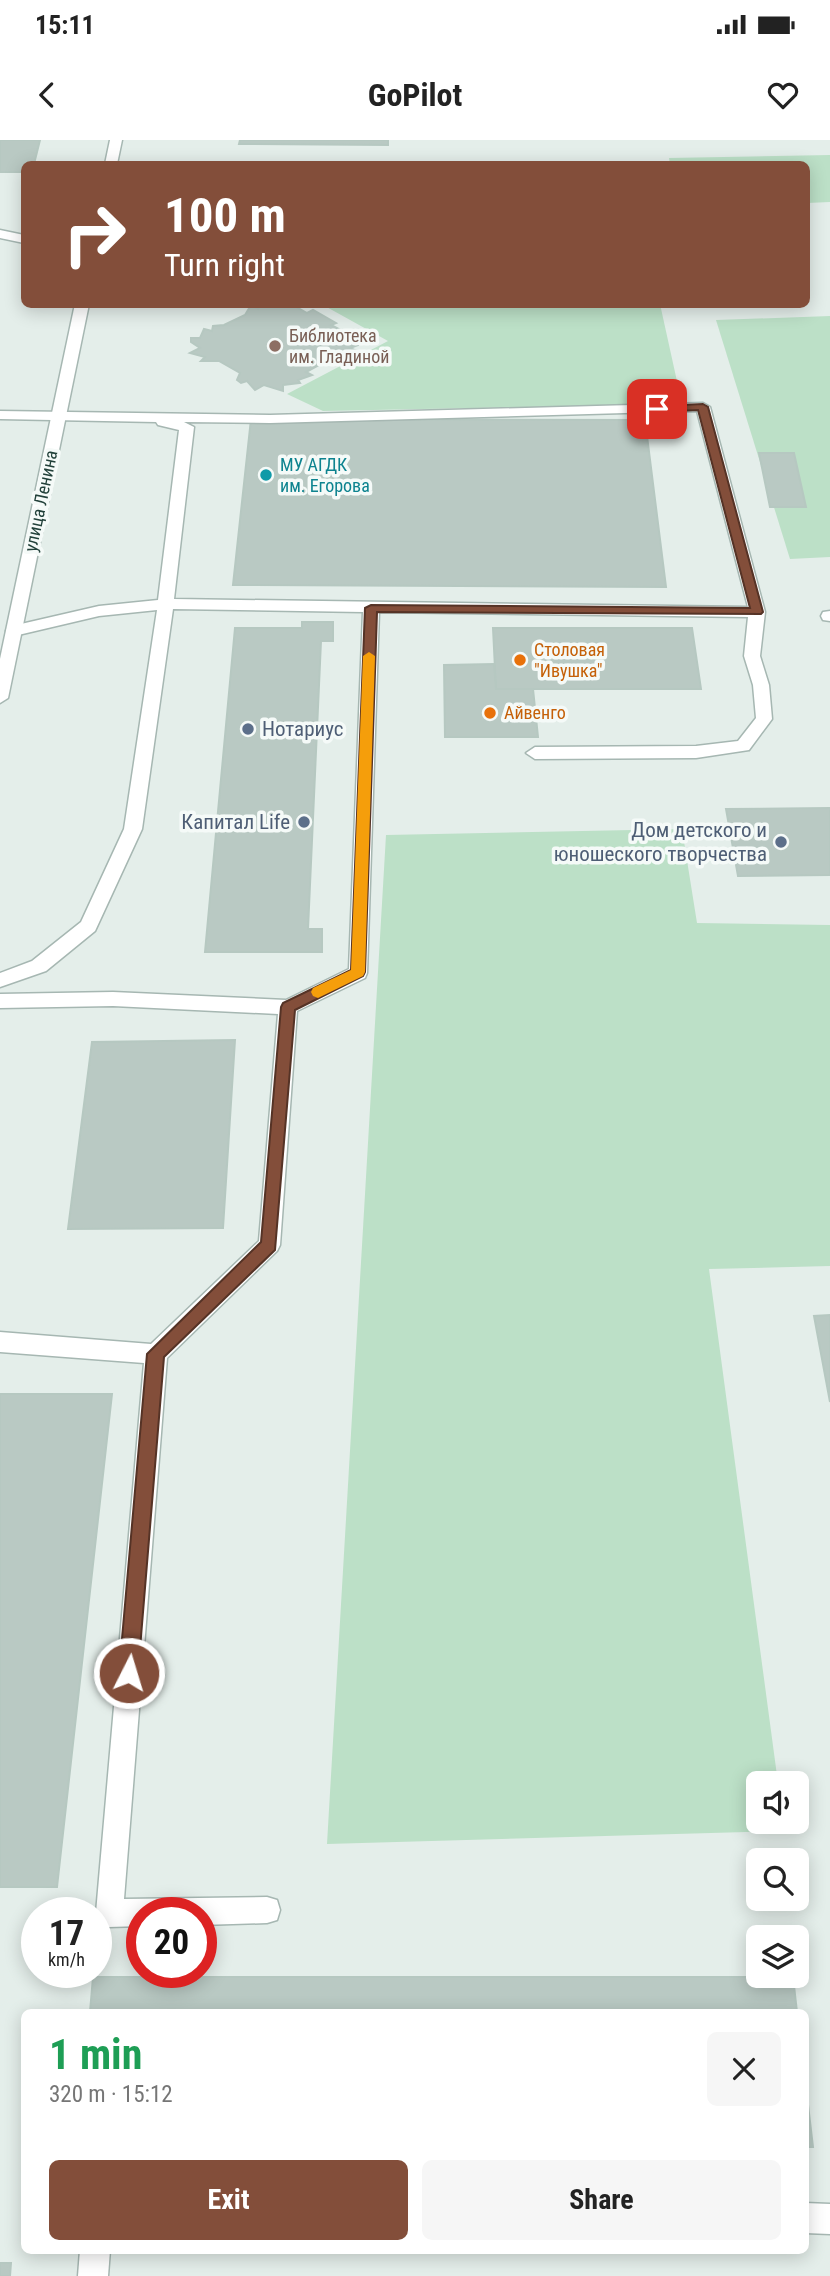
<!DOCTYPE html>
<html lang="en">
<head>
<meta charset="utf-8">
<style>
  :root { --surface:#fff; --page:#f6f6f6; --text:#222; --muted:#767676; --accent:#834e3a }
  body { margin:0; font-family:"Roboto Condensed",sans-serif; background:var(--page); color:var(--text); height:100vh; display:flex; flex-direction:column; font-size:26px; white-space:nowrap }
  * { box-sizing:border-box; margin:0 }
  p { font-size:23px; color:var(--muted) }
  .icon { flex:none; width:38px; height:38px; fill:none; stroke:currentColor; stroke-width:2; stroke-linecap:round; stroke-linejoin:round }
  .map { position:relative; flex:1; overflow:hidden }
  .panel { position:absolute; left:21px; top:1869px; width:788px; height:245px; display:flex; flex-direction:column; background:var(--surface); border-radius:10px; box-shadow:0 4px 18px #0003 }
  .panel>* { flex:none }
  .top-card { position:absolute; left:21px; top:21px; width:789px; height:147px; border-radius:10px; box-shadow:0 4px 18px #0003; background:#834e3a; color:#fff; overflow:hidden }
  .controls { position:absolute; left:746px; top:1631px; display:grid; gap:14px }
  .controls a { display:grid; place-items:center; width:63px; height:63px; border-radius:10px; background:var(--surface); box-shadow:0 4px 18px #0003; font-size:35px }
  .speed { position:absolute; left:21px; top:1757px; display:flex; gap:14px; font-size:35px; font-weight:700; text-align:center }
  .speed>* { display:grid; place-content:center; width:91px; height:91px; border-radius:50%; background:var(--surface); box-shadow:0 4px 18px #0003; line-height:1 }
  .speed small { font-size:18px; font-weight:400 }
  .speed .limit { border:10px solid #d22; background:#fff; color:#111 }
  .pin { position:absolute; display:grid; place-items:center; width:60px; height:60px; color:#fff; margin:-30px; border-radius:14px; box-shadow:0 4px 10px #0006 }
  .me { position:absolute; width:77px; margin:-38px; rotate:5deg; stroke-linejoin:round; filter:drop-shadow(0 0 5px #0008) }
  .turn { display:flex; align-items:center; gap:24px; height:147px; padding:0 28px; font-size:32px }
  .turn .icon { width:91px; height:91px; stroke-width:2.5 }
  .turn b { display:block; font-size:49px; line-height:60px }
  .round { display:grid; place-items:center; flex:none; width:74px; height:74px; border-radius:10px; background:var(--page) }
  .overview { display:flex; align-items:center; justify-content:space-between; height:119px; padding:0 28px }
  h1 { font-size:42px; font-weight:700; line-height:52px; color:#1e9e55 }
  .primary-button { display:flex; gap:14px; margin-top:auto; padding:14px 28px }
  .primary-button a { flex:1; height:80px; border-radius:10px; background:var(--accent); color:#fff; font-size:28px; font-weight:700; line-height:80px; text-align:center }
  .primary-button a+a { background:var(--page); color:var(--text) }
  .status { display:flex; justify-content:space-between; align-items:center; height:49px; padding:0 35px; background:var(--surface); direction:ltr }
  .status svg { height:19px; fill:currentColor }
  header { display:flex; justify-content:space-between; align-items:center; height:91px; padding:0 28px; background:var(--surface); font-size:32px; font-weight:700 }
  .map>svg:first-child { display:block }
</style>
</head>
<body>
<div class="status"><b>15:11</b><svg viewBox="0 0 49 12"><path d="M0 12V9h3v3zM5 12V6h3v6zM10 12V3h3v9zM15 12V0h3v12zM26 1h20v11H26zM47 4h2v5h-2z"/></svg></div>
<header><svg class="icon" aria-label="back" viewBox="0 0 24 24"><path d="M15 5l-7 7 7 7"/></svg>GoPilot<svg class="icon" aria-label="heart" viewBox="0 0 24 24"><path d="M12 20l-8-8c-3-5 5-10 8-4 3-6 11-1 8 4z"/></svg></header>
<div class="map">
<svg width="830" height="2136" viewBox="0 0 830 2136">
  <rect width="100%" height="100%" fill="#e4eeea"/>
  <g fill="#bce0c7">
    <path d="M 830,15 L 830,62 L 807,63 L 807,24 L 670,24 L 669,18 Z"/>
    <path d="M 660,164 L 682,264 L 323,271 L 287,254 L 388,201 L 323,165 Z"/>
    <path d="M 830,176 L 830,417 L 790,419 L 716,180 Z"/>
    <path d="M 682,689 L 697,783 L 830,785 L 830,1126 L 709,1129 L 778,1643 L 758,1643 L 758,1682 L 784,1682 L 785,1691 L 327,1704 L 386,695 Z"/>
  </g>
  <g fill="#b9c9c3" stroke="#b6c8c1" stroke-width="2">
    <path d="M 0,0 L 40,0 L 34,24 L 24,24 L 24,32 L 0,32 Z"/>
    <path d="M 240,0 L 388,0 L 388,5 L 239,4 Z"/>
    <path d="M 261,164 L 291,164 L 307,173 L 313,170 L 336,183 L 331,185 L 358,199 L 358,205 L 350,208 L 357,211 L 339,214 L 347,218 L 328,220 L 306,232 L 312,235 L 298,240 L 300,243 L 283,245 L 283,251 L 264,245 L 255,250 L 247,241 L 241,243 L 237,240 L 240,233 L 219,221 L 201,221 L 205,217 L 190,213 L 200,208 L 191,202 L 191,198 L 200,198 L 204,189 L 212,191 L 213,186 L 224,185 L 245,175 L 251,165 L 258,169 Z"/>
    <path d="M 251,279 L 645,280 L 666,447 L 233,445 Z"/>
    <path d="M 759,313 L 794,313 L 806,367 L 770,367 Z"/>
    <path d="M 302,482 L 333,482 L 333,501 L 321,501 L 308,789 L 322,789 L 322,812 L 205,812 L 235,488 L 302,488 Z"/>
    <path d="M 493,488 L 692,488 L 701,549 L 496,549 Z"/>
    <path d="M 494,524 L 496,549 L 533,549 L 538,597 L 445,597 L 444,525 Z"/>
    <path d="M 830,668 L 830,735 L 738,736 L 726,669 Z"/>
    <path d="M 235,900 L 223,1088 L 68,1089 L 92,902 Z"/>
    <path d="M 830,1175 L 830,1262 L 814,1176 Z"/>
    <path d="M 0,1254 L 112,1254 L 57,1747 L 0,1747 Z"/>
    <path d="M 93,1837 L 793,1837 L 797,1872 L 90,1872 Z"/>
    <path d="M 805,1939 L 813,2007 L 805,2007 Z"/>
    <path d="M 0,2123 L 11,2123 L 10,2136 L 0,2136 Z"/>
  </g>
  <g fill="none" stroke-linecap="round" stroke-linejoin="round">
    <g stroke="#a6b7b2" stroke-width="3">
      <g id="service">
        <path d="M 0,90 L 24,95 L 24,103 L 0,98 Z"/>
        <path d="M 703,263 L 710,267 L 765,472 L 760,516 L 769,545 L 772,579 L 749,610 L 696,618 L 535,619 L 526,613 L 535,607 L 696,606 L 738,601 L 756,578 L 753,545 L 744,516 L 748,477 L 379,472 L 367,833 L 365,838 L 297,871 L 280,1105 L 277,1111 L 167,1218 L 124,1759 L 267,1757 L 277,1760 L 280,1770 L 277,1780 L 267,1783 L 201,1785 L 201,1773 L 142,1773 L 142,1786 L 109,1787 L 99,1783 L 96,1773 L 144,1223 L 0,1212 L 0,1192 L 151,1204 L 259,1101 L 278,874 L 113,866 L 0,868 L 0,854 L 113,852 L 286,860 L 349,829 L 363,472 L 173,469 L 142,689 L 95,791 L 46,831 L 0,847 L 0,833 L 32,821 L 81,782 L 124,689 L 157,470 L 99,476 L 14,496 L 6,491 L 8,487 L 99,466 L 158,460 L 179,290 L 158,285 L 156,282 L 0,279 L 0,271 L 270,275 ZM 697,271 L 748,467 L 174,459 L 194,287 L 184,282 L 270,283 Z"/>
        <path d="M 830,471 L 830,481 L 823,480 L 821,476 L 823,472 Z"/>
        <path d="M 805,2063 L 830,2064 L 830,2094 L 805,2093 Z"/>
        <path d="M 80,2110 L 110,2110 L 108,2136 L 78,2136 Z"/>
      </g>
    </g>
    <g stroke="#a6b7b2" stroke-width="3">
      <g id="tertiary">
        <path d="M 110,0 L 122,0 L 117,24 L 105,24 Z"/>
        <path d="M 75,164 L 89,164 L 8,558 L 0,563 L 0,519 Z"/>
      </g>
    </g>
    <use href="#service" fill="#fff" fill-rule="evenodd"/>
    <use href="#tertiary" fill="#fff" fill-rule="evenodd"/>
  </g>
  <path fill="#834e3a" stroke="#553326" stroke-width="2" d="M 703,264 L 708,267 L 763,472 L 761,474 L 377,472 L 365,832 L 363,836 L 295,870 L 275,1110 L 164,1217 L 138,1533 L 135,1540 L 129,1543 L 122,1540 L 119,1533 L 147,1214 L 261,1102 L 281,867 L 283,863 L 351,830 L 365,468 L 371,465 L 750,468 L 698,270 L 657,272 L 651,269 L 657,266 Z"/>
  <path fill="#f59e0b" d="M 369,512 L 375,516 L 365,832 L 363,836 L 318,858 L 313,856 L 311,852 L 313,848 L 351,830 L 363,516 Z"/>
  <circle fill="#8d6e63" stroke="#f5faf8" stroke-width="2.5" cx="275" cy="206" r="7"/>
  <circle fill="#0f9aa8" stroke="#f5faf8" stroke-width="2.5" cx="266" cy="335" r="7"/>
  <g fill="#e8710a" stroke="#f5faf8" stroke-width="2.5">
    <circle cx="520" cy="520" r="7"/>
    <circle cx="490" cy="573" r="7"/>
  </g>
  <g fill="#5c6f8a" stroke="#f5faf8" stroke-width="2.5">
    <circle cx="248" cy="589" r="7"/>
    <circle cx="304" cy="682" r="7"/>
    <circle cx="781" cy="702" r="7"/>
  </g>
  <g text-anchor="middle" stroke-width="7" stroke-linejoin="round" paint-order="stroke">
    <g font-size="18" fill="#785e54" stroke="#f5faf8" text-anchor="start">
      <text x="289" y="202">Библиотека<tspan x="289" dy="21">им. Гладиной</tspan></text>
    </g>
    <g font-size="18" fill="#0d838f" stroke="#f5faf8" text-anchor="start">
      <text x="280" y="331">МУ АГДК<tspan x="280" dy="21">им. Егорова</tspan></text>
    </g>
    <g font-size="18" fill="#22413a" stroke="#f5faf8">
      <text transform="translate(41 361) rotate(-78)" y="6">улица Ленина</text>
    </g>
    <g font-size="18" fill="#c56008" stroke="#f5faf8" text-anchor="start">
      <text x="534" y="516">Столовая<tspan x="534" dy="21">"Ивушка"</tspan></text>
      <text x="504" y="579">Айвенго</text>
    </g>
    <g font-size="21" fill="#4e5e75" stroke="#f5faf8" text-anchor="end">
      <text x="262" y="596" text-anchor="start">Нотариус</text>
      <text x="290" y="689">Капитал Life</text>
      <text x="767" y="697">Дом детского и<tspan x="767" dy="24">юношеского творчества</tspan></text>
    </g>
  </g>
</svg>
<div class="controls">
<a><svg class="icon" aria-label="sound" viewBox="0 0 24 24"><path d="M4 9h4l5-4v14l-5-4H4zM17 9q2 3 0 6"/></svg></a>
<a><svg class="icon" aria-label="search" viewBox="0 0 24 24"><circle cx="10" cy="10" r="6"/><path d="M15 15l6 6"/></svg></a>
<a><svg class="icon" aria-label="layers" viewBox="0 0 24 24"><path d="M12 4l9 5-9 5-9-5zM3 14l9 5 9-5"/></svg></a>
</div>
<div class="speed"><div>17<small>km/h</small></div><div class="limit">20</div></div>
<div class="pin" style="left:657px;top:269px;background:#d93025"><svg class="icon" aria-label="arrive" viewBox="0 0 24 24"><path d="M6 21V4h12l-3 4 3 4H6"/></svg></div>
<svg class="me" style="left:129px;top:1533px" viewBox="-20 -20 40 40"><circle r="17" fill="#834e3a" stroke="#fff" stroke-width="3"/><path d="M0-11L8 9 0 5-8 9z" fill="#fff"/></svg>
<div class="top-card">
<div class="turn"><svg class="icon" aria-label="right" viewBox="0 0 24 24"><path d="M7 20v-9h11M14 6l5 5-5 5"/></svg><div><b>100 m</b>Turn right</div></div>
</div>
<section class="panel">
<div class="overview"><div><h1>1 min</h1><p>320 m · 15:12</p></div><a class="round"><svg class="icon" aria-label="close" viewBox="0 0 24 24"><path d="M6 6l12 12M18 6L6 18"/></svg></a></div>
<div class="primary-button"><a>Exit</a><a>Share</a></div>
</section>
</div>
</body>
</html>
